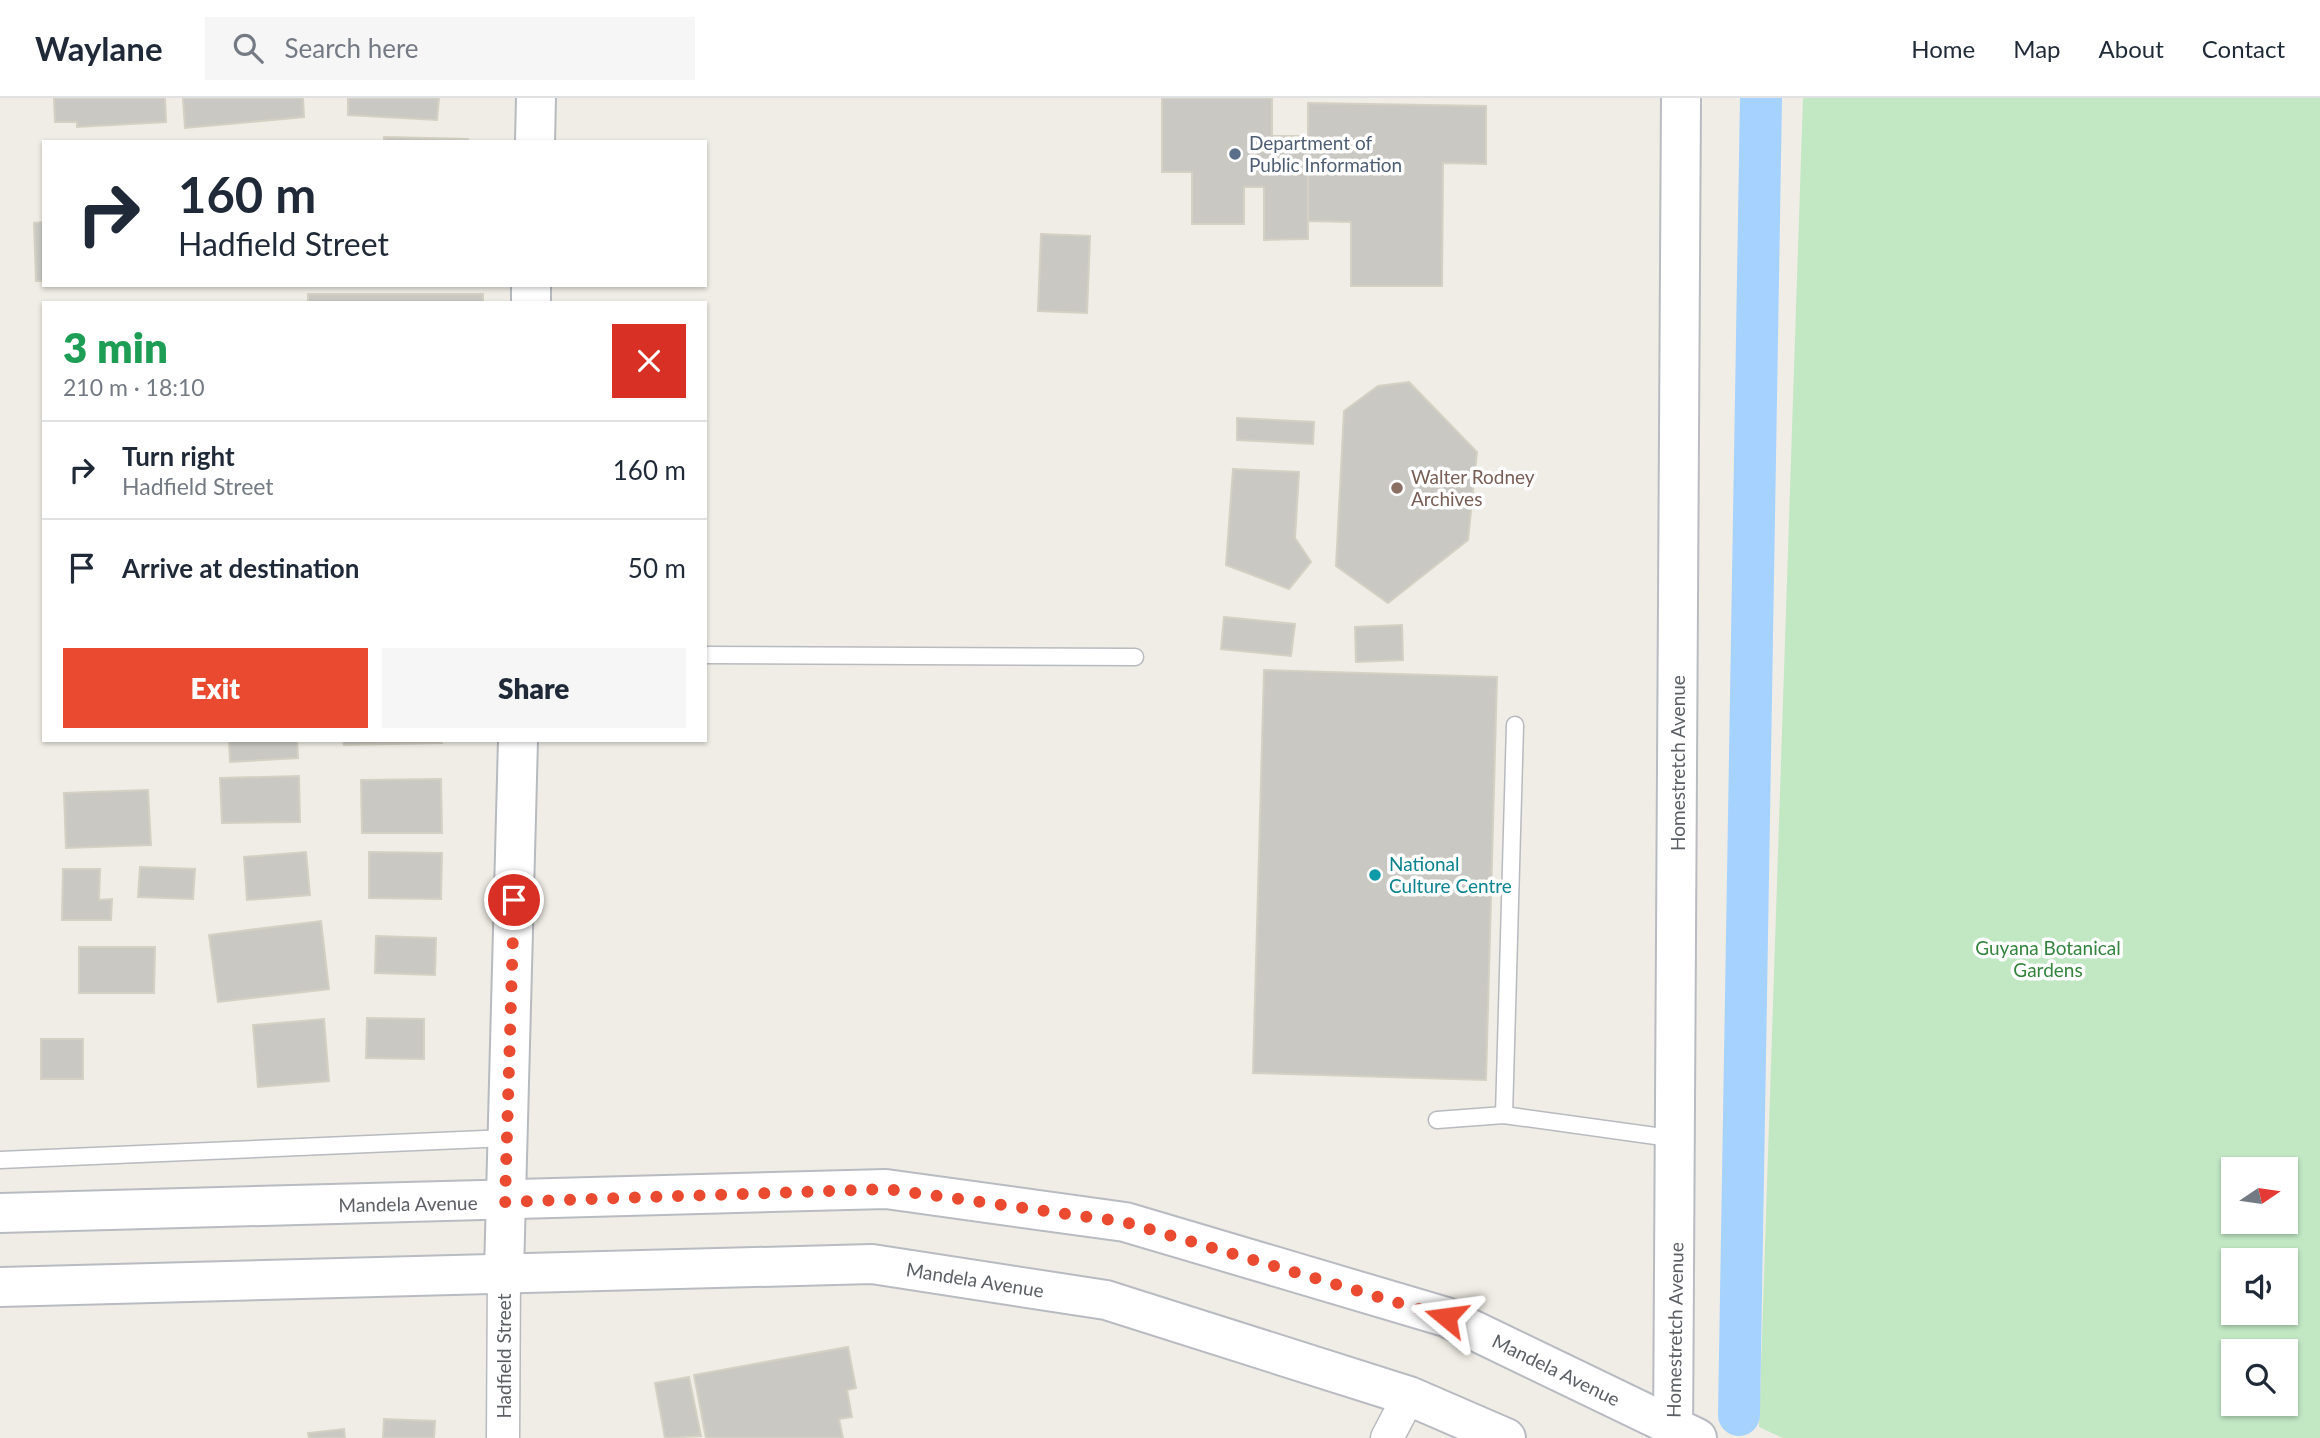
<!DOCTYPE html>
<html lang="en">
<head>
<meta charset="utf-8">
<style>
  :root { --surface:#fff; --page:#f6f6f7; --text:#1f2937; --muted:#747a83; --line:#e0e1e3; --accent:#ea4a30 }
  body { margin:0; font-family:Lato,sans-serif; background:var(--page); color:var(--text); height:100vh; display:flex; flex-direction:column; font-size:26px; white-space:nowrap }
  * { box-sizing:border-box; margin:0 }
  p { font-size:23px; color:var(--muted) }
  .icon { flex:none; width:38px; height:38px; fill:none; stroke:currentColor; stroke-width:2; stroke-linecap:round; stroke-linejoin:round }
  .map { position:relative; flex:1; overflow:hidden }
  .drawer { position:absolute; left:42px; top:203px; width:665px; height:441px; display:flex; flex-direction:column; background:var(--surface); border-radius:0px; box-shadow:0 2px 5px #0004 }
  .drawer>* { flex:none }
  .hud { position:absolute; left:42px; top:42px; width:665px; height:147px; border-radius:0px; box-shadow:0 2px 5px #0004; background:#fff; color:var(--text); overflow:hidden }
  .needle { width:46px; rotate:77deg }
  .controls { position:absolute; left:2221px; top:1059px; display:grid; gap:14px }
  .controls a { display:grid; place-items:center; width:77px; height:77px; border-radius:0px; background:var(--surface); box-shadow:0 2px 5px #0004; font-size:35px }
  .pin { position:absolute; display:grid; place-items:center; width:60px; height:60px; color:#fff; margin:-30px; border:4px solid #fff; border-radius:50%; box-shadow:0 2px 7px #0007 }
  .me { position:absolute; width:77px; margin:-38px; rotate:286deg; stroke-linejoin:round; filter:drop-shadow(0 0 5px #0008) }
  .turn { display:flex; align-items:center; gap:24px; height:147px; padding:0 21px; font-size:32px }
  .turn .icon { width:91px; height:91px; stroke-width:2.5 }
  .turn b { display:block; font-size:49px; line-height:60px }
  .round { display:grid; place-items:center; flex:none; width:74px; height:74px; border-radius:0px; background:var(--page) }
  .head { display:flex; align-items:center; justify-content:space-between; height:119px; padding:0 21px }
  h1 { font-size:42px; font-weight:800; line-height:52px; color:#1e9e55 }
  .cta { display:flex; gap:14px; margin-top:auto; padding:14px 21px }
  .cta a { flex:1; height:80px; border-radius:0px; background:var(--accent); color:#fff; font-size:28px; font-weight:800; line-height:80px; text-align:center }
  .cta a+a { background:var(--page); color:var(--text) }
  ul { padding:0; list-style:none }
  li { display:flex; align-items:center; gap:21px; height:98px; padding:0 21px; border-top:2px solid var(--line) }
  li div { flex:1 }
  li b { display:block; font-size:26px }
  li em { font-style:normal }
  header { display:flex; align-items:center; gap:42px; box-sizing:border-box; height:98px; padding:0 35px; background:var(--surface); border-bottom:2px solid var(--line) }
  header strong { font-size:33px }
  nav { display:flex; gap:38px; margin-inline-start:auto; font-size:24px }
  .search { width:490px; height:63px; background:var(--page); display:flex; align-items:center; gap:18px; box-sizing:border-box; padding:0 24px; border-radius:0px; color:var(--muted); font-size:26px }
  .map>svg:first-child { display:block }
</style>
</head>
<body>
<header>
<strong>Waylane</strong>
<div class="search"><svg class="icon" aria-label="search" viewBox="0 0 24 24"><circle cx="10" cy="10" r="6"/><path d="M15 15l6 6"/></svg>Search here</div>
<nav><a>Home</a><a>Map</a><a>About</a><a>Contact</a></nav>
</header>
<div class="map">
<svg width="2320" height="1340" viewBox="0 0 2320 1340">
  <rect width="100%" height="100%" fill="#efede5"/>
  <path fill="#c1e7c3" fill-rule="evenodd" d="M 1803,0 L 2320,0 L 2320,1340 L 1783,1340 L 1759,1329 ZM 2233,1071 L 2286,1071 L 2286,1124 L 2233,1124 ZM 2233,1162 L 2286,1162 L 2286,1214 L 2233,1214 ZM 2233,1253 L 2286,1253 L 2286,1306 L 2233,1306 Z"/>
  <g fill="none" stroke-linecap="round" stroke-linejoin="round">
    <path stroke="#a5d2ff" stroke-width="42" d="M 1739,1317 L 1761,0"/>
  </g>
  <g fill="#cac8c2" stroke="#d4d0c3" stroke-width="2">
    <path d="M 54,0 L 165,0 L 166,24 L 77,29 L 77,24 L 55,24 Z"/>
    <path d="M 183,0 L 303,0 L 304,19 L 185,30 Z"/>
    <path d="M 348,0 L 439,0 L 437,22 L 348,17 Z"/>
    <path d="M 1162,0 L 1272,0 L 1272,38 L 1308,38 L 1308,141 L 1264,142 L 1264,89 L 1244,89 L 1244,126 L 1192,126 L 1192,74 L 1162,74 Z"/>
    <path d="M 1308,5 L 1486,8 L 1486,66 L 1443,65 L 1442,188 L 1351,188 L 1351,124 L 1308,123 Z"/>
    <path d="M 384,39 L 468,41 L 468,44 L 384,44 Z"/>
    <path d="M 44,124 L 44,183 L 36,183 L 34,125 Z"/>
    <path d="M 1041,136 L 1090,138 L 1087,215 L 1038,213 Z"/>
    <rect x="308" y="196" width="175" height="9"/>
    <path d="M 1409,284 L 1477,354 L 1468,442 L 1388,505 L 1336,468 L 1344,313 L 1378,288 Z"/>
    <path d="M 1237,320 L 1314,324 L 1313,346 L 1237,342 Z"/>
    <path d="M 1233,371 L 1299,374 L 1295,440 L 1311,464 L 1289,491 L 1226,467 Z"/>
    <path d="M 1224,519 L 1295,526 L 1291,558 L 1221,551 Z"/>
    <path d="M 1402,527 L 1403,562 L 1356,564 L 1355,529 Z"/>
    <path d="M 1264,572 L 1497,579 L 1486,982 L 1253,975 Z"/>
    <path d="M 229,642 L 297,642 L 298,660 L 230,664 Z"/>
    <path d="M 343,642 L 442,642 L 442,645 L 344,647 Z"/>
    <path d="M 299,678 L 300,724 L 222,725 L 220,680 Z"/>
    <path d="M 441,681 L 442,735 L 362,735 L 361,682 Z"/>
    <path d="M 148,692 L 151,747 L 66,750 L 64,695 Z"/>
    <path d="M 306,754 L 310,797 L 247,802 L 244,759 Z"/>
    <path d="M 369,754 L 442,755 L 441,801 L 369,800 Z"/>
    <path d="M 140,769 L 195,771 L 193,801 L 138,799 Z"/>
    <path d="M 63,771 L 100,771 L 99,802 L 112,801 L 111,822 L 62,822 Z"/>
    <path d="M 321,823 L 329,891 L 218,904 L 209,837 Z"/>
    <path d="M 376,838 L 436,840 L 435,877 L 375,875 Z"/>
    <path d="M 79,849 L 155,849 L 154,895 L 79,895 Z"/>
    <path d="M 367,920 L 424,921 L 424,961 L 366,960 Z"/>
    <path d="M 324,921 L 329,983 L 258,989 L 253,927 Z"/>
    <rect x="41" y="941" width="42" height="40"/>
    <path d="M 848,1249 L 856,1290 L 847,1292 L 852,1319 L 839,1321 L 843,1340 L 706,1340 L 694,1277 Z"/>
    <path d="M 689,1279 L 701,1338 L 665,1340 L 655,1285 Z"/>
    <path d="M 384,1321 L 435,1323 L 434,1340 L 383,1340 Z"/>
    <path d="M 344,1331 L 345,1340 L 309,1340 L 308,1335 Z"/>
  </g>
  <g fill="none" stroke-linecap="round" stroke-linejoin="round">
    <g stroke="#b7babf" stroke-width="19">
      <g id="service">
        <path d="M 705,557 L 1135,559"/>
        <path d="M 1504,1017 L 1515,627"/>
        <path d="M 1437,1022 L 1504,1017 L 1677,1041"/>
        <path d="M 0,1062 L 507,1040"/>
      </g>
    </g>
    <g stroke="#b7babf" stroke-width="35">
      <g id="minor">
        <path d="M 503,1340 L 504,1175"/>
        <path d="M 1387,1340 L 1409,1298"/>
      </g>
    </g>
    <g stroke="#b7babf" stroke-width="42">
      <g id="tertiary">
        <path d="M 535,44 L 536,0"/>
        <path d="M 531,205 L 531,187"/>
        <path d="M 504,1175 L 518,642"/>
      </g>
    </g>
    <g stroke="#b8bbc1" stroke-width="42">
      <g id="secondary">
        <path d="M 0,1115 L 886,1091 L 1125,1124 L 1446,1219 L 1697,1340"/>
        <path d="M 0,1189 L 872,1166 L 1106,1202 L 1409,1298 L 1506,1340"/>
        <path d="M 1673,1340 L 1681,0"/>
      </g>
    </g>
    <use href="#service" stroke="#fff" stroke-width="16"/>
    <use href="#minor" stroke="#fff" stroke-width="32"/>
    <use href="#tertiary" stroke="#fff" stroke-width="38"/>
    <use href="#secondary" stroke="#fff" stroke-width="38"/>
  </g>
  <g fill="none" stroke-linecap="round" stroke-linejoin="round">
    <path stroke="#ea4a30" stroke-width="12" stroke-dasharray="0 21.6" d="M 514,802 L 505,1104 L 887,1091 L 1125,1124 L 1446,1219"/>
  </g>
  <circle fill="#5c6f8a" stroke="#fff" stroke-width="2.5" cx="1235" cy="56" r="7"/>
  <circle fill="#8d6e63" stroke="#fff" stroke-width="2.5" cx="1397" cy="390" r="7"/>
  <circle fill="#0f9aa8" stroke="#fff" stroke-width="2.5" cx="1375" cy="777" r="7"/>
  <g text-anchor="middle" stroke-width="7" stroke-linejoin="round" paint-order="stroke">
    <g font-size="19" fill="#4e5e75" stroke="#fff" text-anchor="start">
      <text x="1249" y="52">Department of<tspan x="1249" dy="22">Public Information</tspan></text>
    </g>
    <g font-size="19" fill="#785e54" stroke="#fff" text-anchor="start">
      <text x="1411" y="386">Walter Rodney<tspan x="1411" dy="22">Archives</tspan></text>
    </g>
    <g font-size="19" fill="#5c6065" stroke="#fff">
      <text transform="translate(1678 665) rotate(-90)" y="7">Homestretch Avenue</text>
      <text transform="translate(408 1106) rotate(-1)" y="7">Mandela Avenue</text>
      <text transform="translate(975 1182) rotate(9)" y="7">Mandela Avenue</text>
      <text transform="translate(1675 1232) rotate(-89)" y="7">Homestretch Avenue</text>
      <text transform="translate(504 1258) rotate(-90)" y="7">Hadfield Street</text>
      <text transform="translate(1556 1272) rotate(26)" y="7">Mandela Avenue</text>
    </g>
    <g font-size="19" fill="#0d838f" stroke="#fff" text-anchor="start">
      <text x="1389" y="773">National<tspan x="1389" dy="22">Culture Centre</tspan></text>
    </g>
    <g font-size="19" fill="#34843d" stroke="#fff">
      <text x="2048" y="857">Guyana Botanical<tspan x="2048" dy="22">Gardens</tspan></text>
    </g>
  </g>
</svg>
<div class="controls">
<a><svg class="needle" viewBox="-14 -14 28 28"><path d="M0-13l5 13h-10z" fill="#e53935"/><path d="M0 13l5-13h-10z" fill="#747a83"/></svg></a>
<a><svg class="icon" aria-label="sound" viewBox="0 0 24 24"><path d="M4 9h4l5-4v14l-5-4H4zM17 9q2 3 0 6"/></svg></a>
<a><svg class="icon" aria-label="search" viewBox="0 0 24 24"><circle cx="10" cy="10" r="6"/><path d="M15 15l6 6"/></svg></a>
</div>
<div class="pin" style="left:514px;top:802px;background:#d93025"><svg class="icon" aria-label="arrive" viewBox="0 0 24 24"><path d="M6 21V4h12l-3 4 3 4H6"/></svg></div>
<svg class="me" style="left:1446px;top:1219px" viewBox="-20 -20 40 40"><path d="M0-17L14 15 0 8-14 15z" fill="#ea4a30" stroke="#fff" stroke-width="4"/></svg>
<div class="hud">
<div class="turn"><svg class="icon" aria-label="right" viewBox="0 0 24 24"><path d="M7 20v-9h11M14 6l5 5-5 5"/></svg><div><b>160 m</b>Hadfield Street</div></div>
</div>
<section class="drawer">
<div class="head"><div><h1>3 min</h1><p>210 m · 18:10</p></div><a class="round" style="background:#d93025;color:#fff"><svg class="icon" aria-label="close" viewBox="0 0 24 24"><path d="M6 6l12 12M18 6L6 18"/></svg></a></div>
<ul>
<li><svg class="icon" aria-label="right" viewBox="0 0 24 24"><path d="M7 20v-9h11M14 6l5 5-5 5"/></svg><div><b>Turn right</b><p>Hadfield Street</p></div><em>160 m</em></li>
<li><svg class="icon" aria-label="arrive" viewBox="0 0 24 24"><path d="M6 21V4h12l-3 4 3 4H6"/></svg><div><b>Arrive at destination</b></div><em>50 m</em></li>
</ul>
<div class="cta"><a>Exit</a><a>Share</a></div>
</section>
</div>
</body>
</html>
